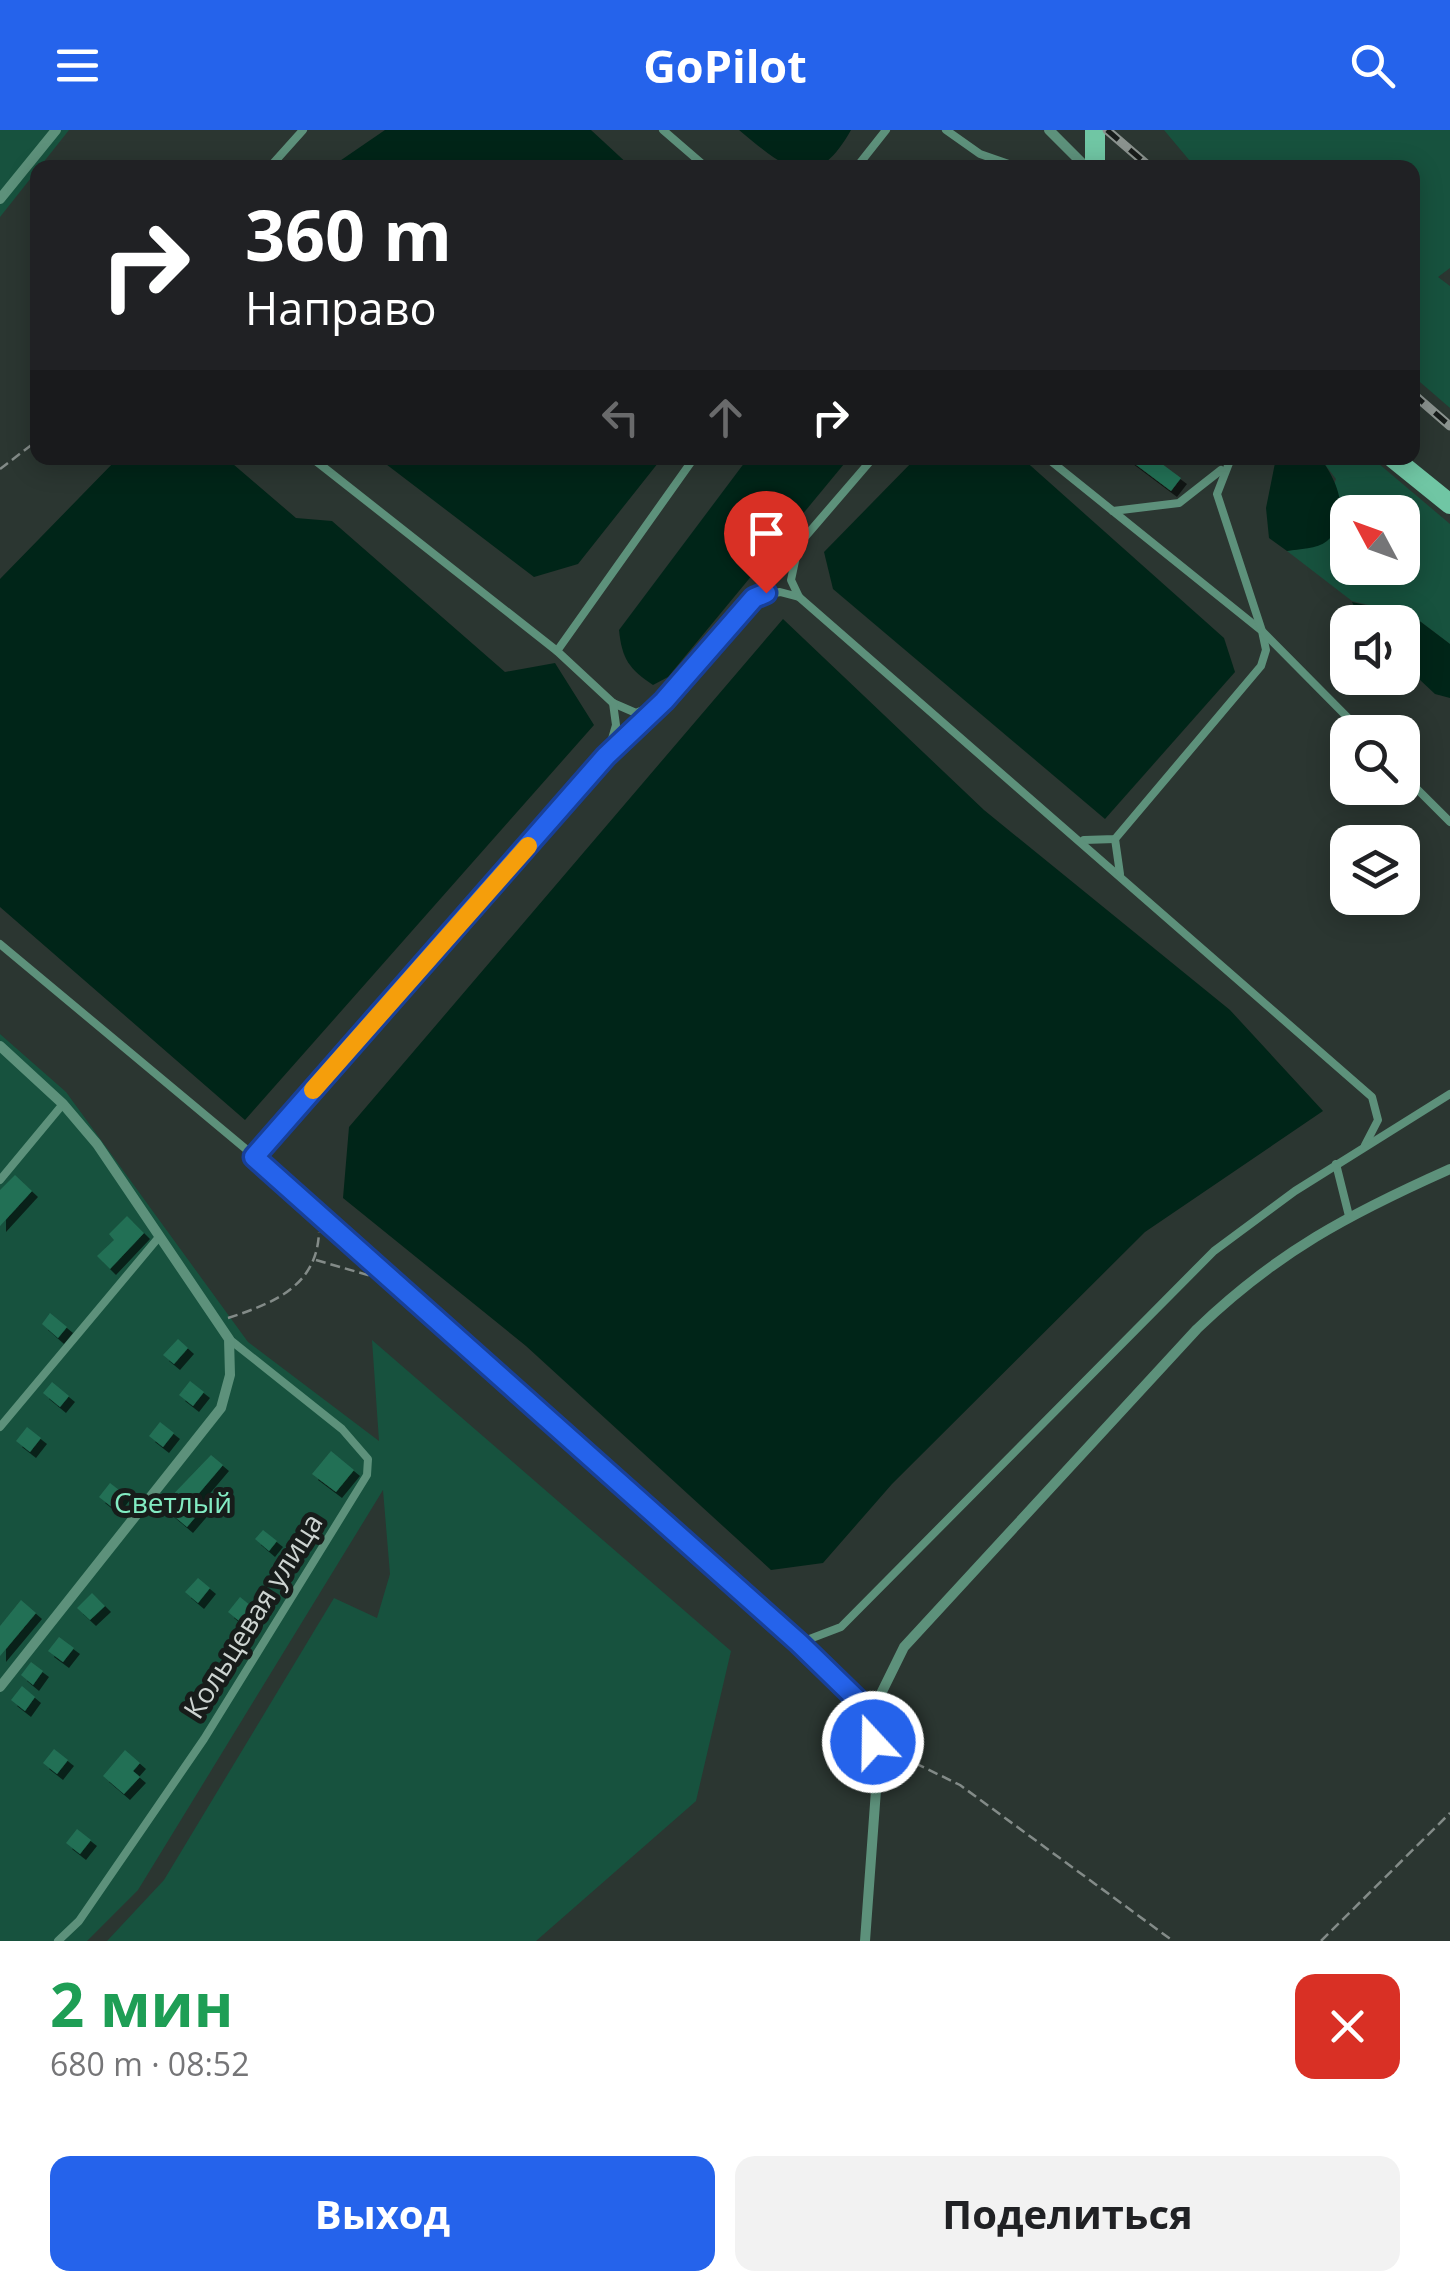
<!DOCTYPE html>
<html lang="ru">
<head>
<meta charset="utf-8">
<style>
  :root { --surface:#fff; --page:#f2f2f2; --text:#202124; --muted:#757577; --accent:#2563eb }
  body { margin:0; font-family:"Open Sans",sans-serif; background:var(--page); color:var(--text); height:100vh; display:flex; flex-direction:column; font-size:38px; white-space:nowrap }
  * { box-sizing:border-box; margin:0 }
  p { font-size:32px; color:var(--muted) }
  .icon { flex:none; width:55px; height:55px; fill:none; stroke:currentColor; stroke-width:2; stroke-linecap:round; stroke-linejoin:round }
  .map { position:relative; height:1811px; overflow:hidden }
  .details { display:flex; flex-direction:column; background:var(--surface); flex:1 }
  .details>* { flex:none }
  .hud { position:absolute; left:30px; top:30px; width:1390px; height:305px; border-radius:20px; box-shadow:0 5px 25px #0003; background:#202124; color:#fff; overflow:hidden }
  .needle { width:65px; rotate:311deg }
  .controls { position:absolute; left:1330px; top:365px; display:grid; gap:20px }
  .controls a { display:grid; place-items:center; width:90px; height:90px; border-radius:20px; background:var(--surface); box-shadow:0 5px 25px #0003; font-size:50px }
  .pin { position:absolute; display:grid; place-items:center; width:85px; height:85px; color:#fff; margin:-102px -42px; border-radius:50% 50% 50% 0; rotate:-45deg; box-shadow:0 0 10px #0007 }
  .pin .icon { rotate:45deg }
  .me { position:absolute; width:110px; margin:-55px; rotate:339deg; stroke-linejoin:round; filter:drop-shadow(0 0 8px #0008) }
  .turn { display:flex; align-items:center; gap:35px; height:210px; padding:0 50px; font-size:45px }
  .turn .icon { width:130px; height:130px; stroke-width:2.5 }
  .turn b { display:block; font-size:70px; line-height:85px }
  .lanes { display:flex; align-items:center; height:95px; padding:0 50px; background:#0003; justify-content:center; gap:50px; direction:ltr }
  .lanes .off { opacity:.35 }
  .round { display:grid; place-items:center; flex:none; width:105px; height:105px; border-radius:20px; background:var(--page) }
  .overview { display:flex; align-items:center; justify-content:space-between; height:170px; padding:0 50px }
  h1 { font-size:60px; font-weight:700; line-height:75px; color:#1e9e55 }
  .cta { display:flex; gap:20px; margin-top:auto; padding:20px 50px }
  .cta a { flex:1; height:115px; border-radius:20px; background:var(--accent); color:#fff; font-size:40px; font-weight:700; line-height:115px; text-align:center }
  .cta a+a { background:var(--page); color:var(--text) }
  header { display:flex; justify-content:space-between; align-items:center; height:130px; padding:0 50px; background:var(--accent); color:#fff; font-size:45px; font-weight:700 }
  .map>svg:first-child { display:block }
</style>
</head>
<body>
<header><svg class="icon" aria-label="menu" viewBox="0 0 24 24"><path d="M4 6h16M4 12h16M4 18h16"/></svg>GoPilot<svg class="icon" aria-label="search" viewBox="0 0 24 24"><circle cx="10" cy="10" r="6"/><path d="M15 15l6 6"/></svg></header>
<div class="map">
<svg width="1450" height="1811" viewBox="0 0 1450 1811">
  <defs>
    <filter id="shadow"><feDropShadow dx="6" dy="6" stdDeviation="0" flood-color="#0009"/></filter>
  </defs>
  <rect width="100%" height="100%" fill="#2b3631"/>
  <g fill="#17523e" fill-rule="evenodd">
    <path d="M 0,0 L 69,0 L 0,87 Z"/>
    <path d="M 1164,0 L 1450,0 L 1450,138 L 1438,147 L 1450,156 L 1450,278 L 1413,246 L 1412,38 L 1195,37 Z"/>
    <path d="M 1320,328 L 1372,328 L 1450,394 L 1450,514 L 1413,486 L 1352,471 L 1287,421 L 1309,417 L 1336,349 ZM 1348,382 L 1402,382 L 1402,438 L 1348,438 Z"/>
    <path d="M 0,904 L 66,962 L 248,1212 L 379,1311 L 372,1210 L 731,1521 L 696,1671 L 536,1811 L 107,1811 L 164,1750 L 334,1468 L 377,1488 L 390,1444 L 383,1360 L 138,1760 L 87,1811 L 0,1811 Z"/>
  </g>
  <g fill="#002518">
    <path d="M 385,0 L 591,0 L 631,37 L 331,37 Z"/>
    <path d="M 739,0 L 851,0 C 814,66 785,38 739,0 Z"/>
    <path d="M 118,328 L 226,328 L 296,388 L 332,391 L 505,542 L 555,533 L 594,595 L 245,990 L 0,777 L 0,449 Z"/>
    <path d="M 378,328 L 377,328 L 662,328 L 578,434 L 534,447 Z"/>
    <path d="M 748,328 L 849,328 L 668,547 L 653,555 C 629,539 622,529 619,500 Z"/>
    <path d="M 916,328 L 1022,328 L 1224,508 L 1235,542 L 1105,689 L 833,459 L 824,422 Z"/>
    <path d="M 1276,328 L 1320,328 C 1337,349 1353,388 1327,411 C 1317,419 1299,419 1287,421 L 1269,408 L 1266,378 Z"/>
    <path d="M 1352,472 L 1413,486 L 1450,514 L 1450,568 L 1435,564 L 1403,534 L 1402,492 L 1362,492 Z"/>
    <path d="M 783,489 L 984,680 L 1230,880 L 1323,981 L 1145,1102 L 892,1354 L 823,1433 L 771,1440 L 526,1216 L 343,1068 L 349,997 Z"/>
  </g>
  <g fill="#246f55" filter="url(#shadow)">
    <path d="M 1127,328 L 1154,328 L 1181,348 L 1171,361 Z"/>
    <path d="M 15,1045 L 32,1061 L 0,1096 L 0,1060 Z"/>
    <path d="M 127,1086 L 144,1103 L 110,1139 L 97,1126 L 114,1110 L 109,1104 Z"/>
    <path d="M 50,1183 L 67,1197 L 58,1208 L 42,1194 Z"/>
    <path d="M 178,1209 L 188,1218 L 174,1234 L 163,1225 Z"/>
    <path d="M 190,1251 L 204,1262 L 193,1276 L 179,1265 Z"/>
    <path d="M 52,1252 L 69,1266 L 60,1277 L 43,1263 Z"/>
    <path d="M 160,1292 L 174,1303 L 163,1317 L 149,1306 Z"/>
    <path d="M 27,1297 L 41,1308 L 30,1322 L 16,1311 Z"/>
    <path d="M 331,1321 L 354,1340 L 336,1362 L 312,1344 Z"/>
    <path d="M 211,1325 L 223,1335 L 195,1368 L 205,1376 L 187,1397 L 162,1376 Z"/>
    <path d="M 110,1353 L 124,1364 L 113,1378 L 99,1367 Z"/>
    <path d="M 263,1400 L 277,1411 L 269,1421 L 255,1409 Z"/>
    <path d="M 198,1448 L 210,1458 L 198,1473 L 185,1462 Z"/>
    <path d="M 92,1463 L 105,1476 L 90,1490 L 77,1478 Z"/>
    <path d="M 240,1467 L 256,1480 L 244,1495 L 228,1482 Z"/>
    <path d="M 21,1470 L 36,1483 L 0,1526 L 0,1496 Z"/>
    <path d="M 59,1507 L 74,1518 L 63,1532 L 48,1521 Z"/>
    <path d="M 31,1532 L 43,1541 L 33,1555 L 21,1545 Z"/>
    <path d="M 22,1556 L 35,1567 L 25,1581 L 11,1570 Z"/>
    <path d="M 54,1619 L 68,1630 L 57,1644 L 43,1633 Z"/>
    <path d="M 125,1620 L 140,1633 L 133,1641 L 140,1647 L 124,1664 L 103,1646 Z"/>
    <path d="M 77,1699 L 91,1710 L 80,1724 L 66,1713 Z"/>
  </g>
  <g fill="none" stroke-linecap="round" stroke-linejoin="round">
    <g stroke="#838b88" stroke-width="2.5" stroke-dasharray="10 5" stroke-linecap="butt">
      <path d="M 0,339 L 38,310"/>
      <path d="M 316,1130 L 371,1146"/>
      <path d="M 228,1188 C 274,1173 317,1156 319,1102"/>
      <path d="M 888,1620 L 960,1655 L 1173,1811"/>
      <path d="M 1321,1811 L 1450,1683"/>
    </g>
    <g stroke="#5d917b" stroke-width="8">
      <path d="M 663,0 L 707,38"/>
      <path d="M 946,0 L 980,24 L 1020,38"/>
      <path d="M 269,38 L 303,0"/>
      <path d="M 856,38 L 886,0"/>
      <path d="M 312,328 L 557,521 L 613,573 L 636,583 L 664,571 L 873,328"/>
      <path d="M 1047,328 L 1262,501 L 1266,520 L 1261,536 L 1115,709 L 1084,710"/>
      <path d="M 1231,328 L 1217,364 L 1262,501 L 1362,602"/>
      <path d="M 1113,381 L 1179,373 L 1221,340"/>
      <path d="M 798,417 L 791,450 L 799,467 L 1372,967 L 1378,990 L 1365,1015"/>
      <path d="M 756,467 L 780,462 L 799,467"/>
      <path d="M 557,521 L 694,328"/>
      <path d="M 610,623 L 657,577"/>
      <path d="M 1402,644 L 1450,692"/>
      <path d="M 1115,709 L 1120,744"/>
      <path d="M 0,814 L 265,1035 L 799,1513 L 871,1584"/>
      <path d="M 254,1027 L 607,626 L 616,595 L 613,573"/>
      <path d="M 1336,1034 L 1349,1086"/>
      <path d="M 0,1050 L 63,974"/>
      <path d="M 0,1297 L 159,1107"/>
      <path d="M 799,1513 L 841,1497 L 1214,1121 L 1295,1061 L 1450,964"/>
      <path d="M 58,1811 L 79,1791 L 204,1609 L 367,1345 L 368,1329 L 342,1299 L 229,1209"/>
    </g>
    <g stroke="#5d917b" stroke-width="10">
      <path d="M 1049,0 L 1087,38"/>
      <path d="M 0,69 L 56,0"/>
      <path d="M 0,916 L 63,974 L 97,1014 L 229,1209 L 230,1245 L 221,1278 L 0,1557"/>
      <path d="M 865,1811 L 876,1660 L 871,1584 L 904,1517 L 1197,1199 C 1277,1122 1349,1084 1450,1039"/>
    </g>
    <g stroke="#70c6a4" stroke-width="20">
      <path d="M 1095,0 L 1095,38"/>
      <path d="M 1393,328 L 1450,374"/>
    </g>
    <g stroke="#8b938f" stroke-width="9">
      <g id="rail">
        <path d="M 1107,0 L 1151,38"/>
        <path d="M 1412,263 L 1450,296"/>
      </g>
    </g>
    <use href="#rail" stroke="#171c1a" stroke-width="5" stroke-dasharray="15" stroke-linecap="butt"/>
  </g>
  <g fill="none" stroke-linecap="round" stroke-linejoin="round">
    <g stroke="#184099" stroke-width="25">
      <path id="route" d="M 766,463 L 754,468 L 664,571 L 606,626 L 254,1027 L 799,1513 L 872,1584 L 873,1612"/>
    </g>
    <use href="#route" stroke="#2563eb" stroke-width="18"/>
    <path stroke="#f59e0b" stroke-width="18" d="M 313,960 L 528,716"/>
  </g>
  <g text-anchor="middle" stroke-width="10" stroke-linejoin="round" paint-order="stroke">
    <g font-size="28" fill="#83ecc3" stroke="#171c1a">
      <text x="173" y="1383">Светлый</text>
    </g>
    <g font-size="28" fill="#cdd4d1" stroke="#171c1a">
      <text transform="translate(253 1486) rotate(-58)" y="10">Кольцевая улица</text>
    </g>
  </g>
</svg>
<div class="controls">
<a><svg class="needle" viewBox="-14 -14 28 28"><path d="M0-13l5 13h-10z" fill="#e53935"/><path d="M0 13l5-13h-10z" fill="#757577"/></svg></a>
<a><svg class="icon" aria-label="sound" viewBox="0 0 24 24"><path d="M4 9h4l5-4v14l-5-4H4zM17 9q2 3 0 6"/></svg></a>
<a><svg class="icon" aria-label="search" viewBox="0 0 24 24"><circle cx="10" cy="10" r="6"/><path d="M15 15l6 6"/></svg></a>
<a><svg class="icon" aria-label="layers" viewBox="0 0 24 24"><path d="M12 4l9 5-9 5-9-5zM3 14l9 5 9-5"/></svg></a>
</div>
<div class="pin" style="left:766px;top:463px;background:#d93025"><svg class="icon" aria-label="arrive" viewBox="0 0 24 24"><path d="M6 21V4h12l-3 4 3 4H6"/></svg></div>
<svg class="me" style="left:873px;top:1612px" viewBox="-20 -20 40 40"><circle r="17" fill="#2563eb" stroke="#fff" stroke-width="3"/><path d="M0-11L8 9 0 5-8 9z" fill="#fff"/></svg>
<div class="hud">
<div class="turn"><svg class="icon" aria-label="right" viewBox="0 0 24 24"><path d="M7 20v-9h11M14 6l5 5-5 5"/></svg><div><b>360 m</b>Направо</div></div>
<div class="lanes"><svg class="icon off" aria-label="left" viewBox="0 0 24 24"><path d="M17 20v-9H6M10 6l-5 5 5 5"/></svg><svg class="icon off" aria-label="ahead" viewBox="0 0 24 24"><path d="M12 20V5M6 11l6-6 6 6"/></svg><svg class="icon" aria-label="right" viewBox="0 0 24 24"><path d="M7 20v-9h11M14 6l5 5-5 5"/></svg></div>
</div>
</div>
<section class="details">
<div class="overview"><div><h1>2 мин</h1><p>680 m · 08:52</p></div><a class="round" style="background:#d93025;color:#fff"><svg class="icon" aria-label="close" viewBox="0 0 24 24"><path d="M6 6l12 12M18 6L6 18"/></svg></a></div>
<div class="cta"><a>Выход</a><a>Поделиться</a></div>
</section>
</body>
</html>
